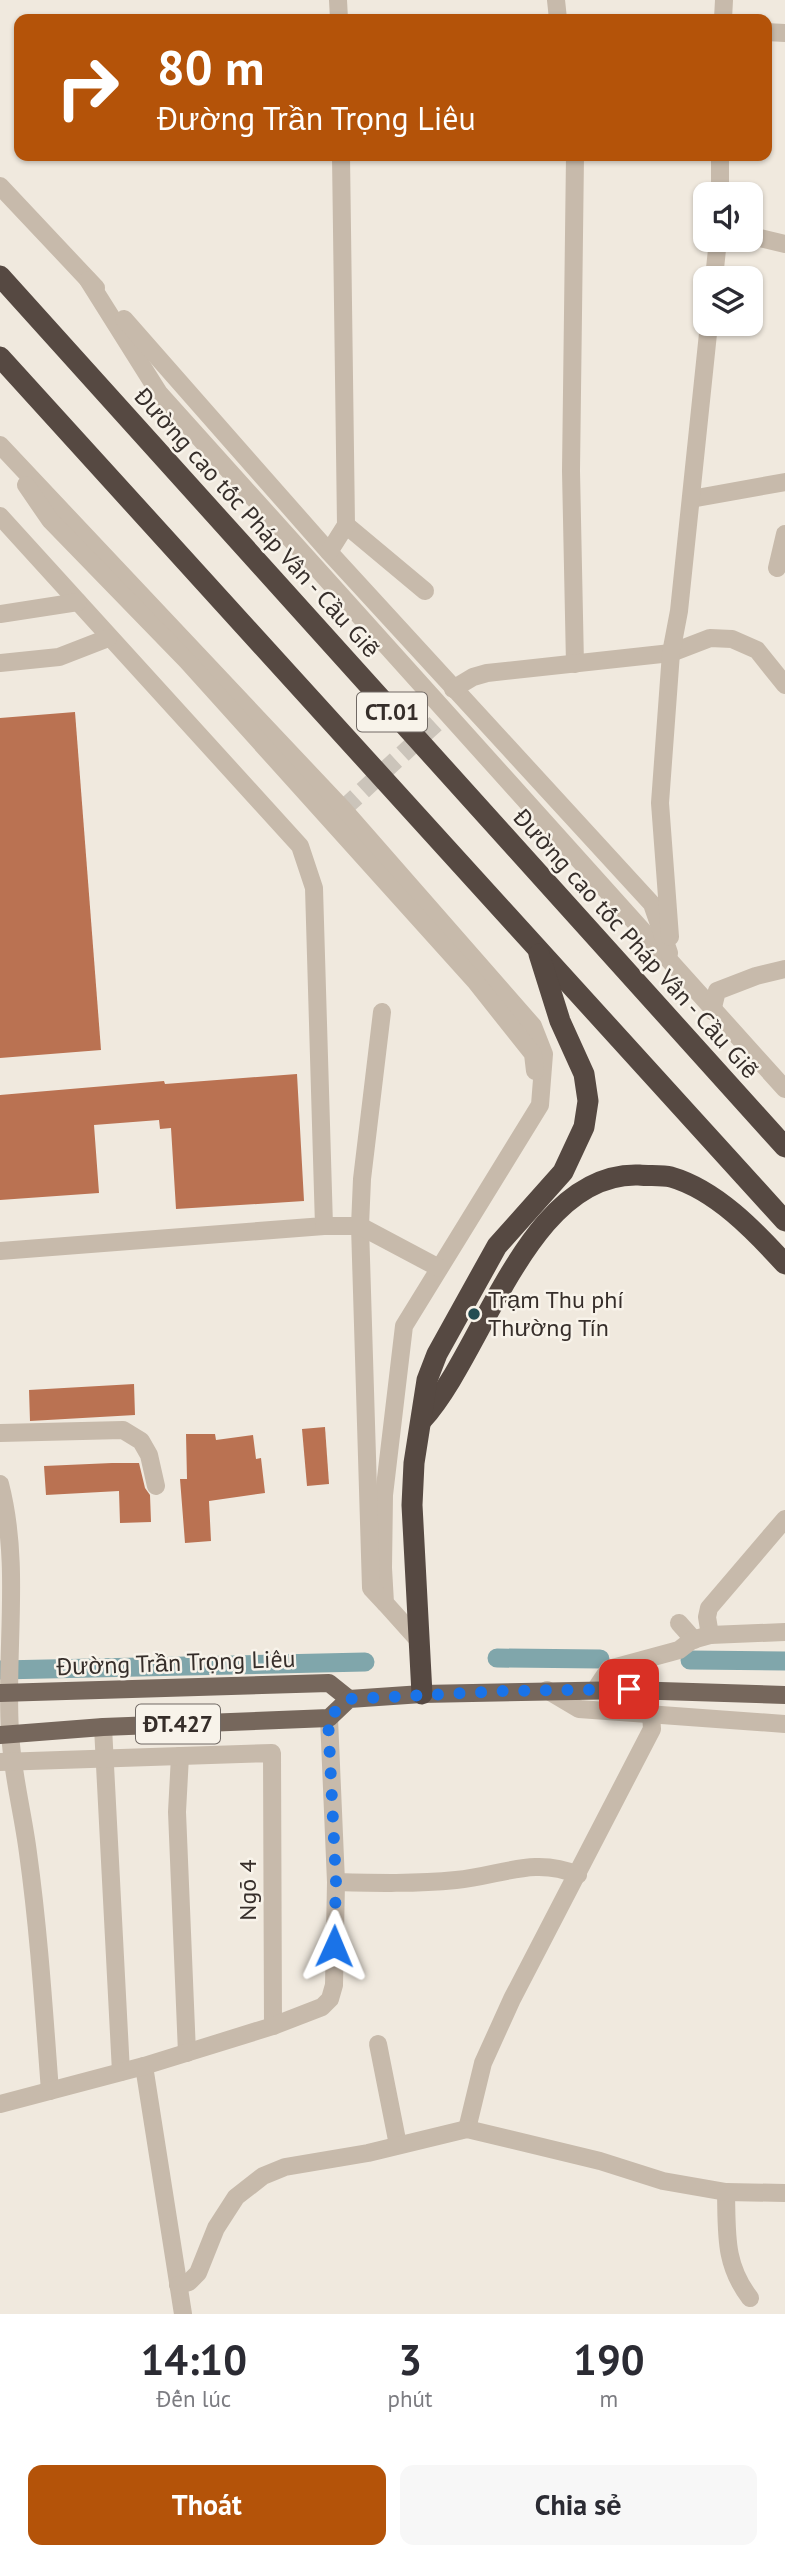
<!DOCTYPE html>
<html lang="vi">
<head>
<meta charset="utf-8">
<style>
  :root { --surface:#fff; --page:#f7f7f7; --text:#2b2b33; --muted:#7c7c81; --accent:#b45309 }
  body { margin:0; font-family:"PT Sans",sans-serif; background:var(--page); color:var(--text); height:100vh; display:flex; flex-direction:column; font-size:26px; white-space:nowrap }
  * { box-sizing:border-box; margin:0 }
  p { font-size:23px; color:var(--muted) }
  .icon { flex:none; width:38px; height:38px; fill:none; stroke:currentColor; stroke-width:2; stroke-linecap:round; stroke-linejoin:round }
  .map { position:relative; height:2314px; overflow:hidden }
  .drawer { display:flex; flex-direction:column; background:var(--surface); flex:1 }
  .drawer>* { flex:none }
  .guide { position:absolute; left:14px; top:14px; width:758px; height:147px; border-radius:14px; box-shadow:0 2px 5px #0004; background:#b45309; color:#fff; overflow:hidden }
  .buttons { position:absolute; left:693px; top:182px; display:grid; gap:14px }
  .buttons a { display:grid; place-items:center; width:70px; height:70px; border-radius:14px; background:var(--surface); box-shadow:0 2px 5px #0004; font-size:35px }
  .pin { position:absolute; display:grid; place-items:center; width:60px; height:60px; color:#fff; margin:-30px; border-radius:14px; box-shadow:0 4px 10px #0006 }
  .me { position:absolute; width:77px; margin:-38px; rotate:1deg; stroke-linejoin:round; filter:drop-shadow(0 0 5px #0008) }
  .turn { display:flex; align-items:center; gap:24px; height:147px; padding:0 28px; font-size:32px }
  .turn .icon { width:91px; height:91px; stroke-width:2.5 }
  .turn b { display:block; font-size:49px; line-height:60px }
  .eta { display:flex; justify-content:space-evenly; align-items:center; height:119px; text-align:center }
  .eta b { font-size:42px; font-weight:700; line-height:49px }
  .primary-button { display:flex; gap:14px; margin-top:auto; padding:14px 28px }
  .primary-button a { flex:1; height:80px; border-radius:14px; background:var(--accent); color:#fff; font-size:28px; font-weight:700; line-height:80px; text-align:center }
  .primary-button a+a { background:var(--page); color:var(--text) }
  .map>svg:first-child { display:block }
</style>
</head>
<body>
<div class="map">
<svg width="785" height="2314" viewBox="0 0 785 2314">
  <rect width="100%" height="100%" fill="#f0e9de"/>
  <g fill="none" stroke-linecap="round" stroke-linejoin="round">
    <g stroke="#80a6ab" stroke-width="19">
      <path d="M 497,1658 L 600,1659"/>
      <path d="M 690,1660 L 785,1661"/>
      <path d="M 0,1670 L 365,1662"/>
    </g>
  </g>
  <g fill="#ba7252">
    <path d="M 75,712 L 101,1050 L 0,1058 L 0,718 Z"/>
    <path d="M 297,1074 L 304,1201 L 176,1209 L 171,1128 L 160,1129 L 159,1120 L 94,1125 L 99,1193 L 0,1200 L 0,1095 L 164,1081 L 165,1084 Z"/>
    <path d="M 134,1384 L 135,1415 L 30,1421 L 29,1390 Z"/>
    <path d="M 325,1427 L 329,1484 L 307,1486 L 302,1429 Z"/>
    <path d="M 186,1434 L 215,1434 L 216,1440 L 253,1435 L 256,1459 L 261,1458 L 265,1493 L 209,1501 L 211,1541 L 185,1543 L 180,1479 L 187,1479 Z"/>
    <path d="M 112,1463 L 139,1463 L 145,1488 L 150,1495 L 151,1522 L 120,1523 L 119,1491 L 46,1495 L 44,1466 Z"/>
  </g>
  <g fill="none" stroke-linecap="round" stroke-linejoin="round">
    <path stroke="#cbc4ba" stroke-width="18" stroke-dasharray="18 9" stroke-linecap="butt" d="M 343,809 L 447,713"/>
    <g stroke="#c7baab" stroke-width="18">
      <path d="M 338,0 L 339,19"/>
      <path d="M 556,0 L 558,19"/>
      <path d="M 723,19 L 724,0"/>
      <path d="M 766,32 L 785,33"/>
      <path d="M 575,156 L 571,471 L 575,664"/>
      <path d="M 0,186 L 96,288"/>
      <path d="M 720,194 L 720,156"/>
      <path d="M 751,236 L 785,244"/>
      <path d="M 714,278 L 718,240"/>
      <path d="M 88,280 L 159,393 L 785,1089"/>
      <path d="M 124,319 L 329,552 L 652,904 L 669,953"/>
      <path d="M 0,445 L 343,809 L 533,1026 L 544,1054 L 540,1105 L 404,1326 L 384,1495 L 383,1568 L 385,1603 L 420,1642"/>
      <path d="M 26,485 L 50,520 L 187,661 L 475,981 L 533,1054 L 535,1071"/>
      <path d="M 691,499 L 785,482"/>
      <path d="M 0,516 L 300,846 L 314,888 L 324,1226 L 0,1251"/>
      <path d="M 346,525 L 425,591"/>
      <path d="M 329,552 L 346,525 L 341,156"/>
      <path d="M 777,568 L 785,534"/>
      <path d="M 0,614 L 78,602"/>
      <path d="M 0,663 L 59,657 L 108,638"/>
      <path d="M 453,689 L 473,677 L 487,673 L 671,653 L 710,638 L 732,639 L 757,650 L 785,685"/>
      <path d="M 670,937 L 660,803 L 671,653 L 679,611 L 709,324"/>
      <path d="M 712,1011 L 717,991 L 756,976 L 785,969"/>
      <path d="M 382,1012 L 362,1179 L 360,1226 L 371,1588 L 385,1603"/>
      <path d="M 324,1226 L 360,1226 L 439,1268"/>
      <path d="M 0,1433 L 123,1430 L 141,1441 L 149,1455 L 156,1486"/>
      <path d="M 0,1484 C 21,1565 5,1650 10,1732 C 12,1773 23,1813 28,1853 C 39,1932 44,2012 50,2091"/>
      <path d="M 679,1623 L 694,1640"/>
      <path d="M 710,1635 L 707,1617 L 709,1608 L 785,1519"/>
      <path d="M 547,1690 L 579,1709 L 785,1724"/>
      <path d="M 595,1690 L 609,1669 L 679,1650 L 692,1640 L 710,1635 L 785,1632"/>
      <path d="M 103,1727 L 121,2072"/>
      <path d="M 180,1756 L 177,1812 L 187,2053"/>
      <path d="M 0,1762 L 272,1753 L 273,2026"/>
      <path d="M 336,1882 C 376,1883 416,1884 456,1880 C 501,1876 534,1856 578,1875"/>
      <path d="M 378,2044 L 398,2145"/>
      <path d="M 144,2066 L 183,2314"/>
      <path d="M 0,2104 L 144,2066 L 273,2026 L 322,2007 L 330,1999 L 334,1985 L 336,1882 L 329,1718"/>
      <path d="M 467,2129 L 483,2063 L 512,1999 L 652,1729 L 651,1714"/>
      <path d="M 726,2192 C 727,2234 724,2264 750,2298"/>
      <path d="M 178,2285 L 189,2282 L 198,2273 L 216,2228 L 236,2197 L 263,2176 L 285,2167 L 368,2153 L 467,2129 L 600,2161 L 663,2181 L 726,2192 L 785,2193"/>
    </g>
    <g stroke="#76675c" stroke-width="18">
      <path d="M 0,1693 L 329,1683 L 349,1699"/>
      <path d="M 0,1735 L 103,1727 L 329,1718 L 349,1699 L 422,1694 L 629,1690 L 785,1695"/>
    </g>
    <g stroke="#564942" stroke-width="21">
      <path d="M 0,276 L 785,1147"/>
      <path d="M 0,357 L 785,1221"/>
      <path d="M 422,1420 C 484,1352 528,1171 639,1175 C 649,1176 662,1175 671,1177 C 716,1190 755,1231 785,1264"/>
      <path d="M 422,1694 L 412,1505 L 414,1463 L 427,1380 L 437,1354 L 497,1246 L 563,1172 L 584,1127 L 588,1101 L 584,1074 L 560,1021 L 539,954"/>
    </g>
  </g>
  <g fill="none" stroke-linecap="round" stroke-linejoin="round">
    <path stroke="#1a73e8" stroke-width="12" stroke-dasharray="0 21.6" d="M 334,1946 L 336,1882 L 328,1718 L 349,1699 L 505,1691 L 629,1689"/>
  </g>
  <circle fill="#234d53" stroke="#f8f3ea" stroke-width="2.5" cx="474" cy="1314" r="7"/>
  <g text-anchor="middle" stroke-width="5" stroke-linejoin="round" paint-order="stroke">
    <g fill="#f8f3ea" stroke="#706964" stroke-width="2">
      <rect x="357" y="692.5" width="70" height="39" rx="5"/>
      <rect x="136" y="1704.5" width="84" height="39" rx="5"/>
    </g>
    <g font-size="23" font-weight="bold" fill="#362e2a">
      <text x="392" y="720">CT.01</text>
      <text x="178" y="1732">ĐT.427</text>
    </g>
    <g font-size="24" fill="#362e2a" stroke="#f8f3ea">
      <text transform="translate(257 523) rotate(48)" y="8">Đường cao tốc Pháp Vân - Cầu Giẽ</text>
      <text transform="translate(636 944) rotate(48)" y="8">Đường cao tốc Pháp Vân - Cầu Giẽ</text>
      <text transform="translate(176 1663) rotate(-2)" y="8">Đường Trần Trọng Liêu</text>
      <text transform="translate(248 1890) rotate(-90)" y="8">Ngõ 4</text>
    </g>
    <g font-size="24" fill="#362e2a" stroke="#f8f3ea" text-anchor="start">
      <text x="488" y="1308">Trạm Thu phí<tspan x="488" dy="28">Thường Tín</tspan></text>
    </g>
  </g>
</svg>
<div class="buttons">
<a><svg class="icon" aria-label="sound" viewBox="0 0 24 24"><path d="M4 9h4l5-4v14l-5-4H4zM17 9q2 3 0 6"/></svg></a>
<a><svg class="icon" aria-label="layers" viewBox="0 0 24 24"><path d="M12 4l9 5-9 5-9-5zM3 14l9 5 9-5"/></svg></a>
</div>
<div class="pin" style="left:629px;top:1689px;background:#d93025"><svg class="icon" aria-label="arrive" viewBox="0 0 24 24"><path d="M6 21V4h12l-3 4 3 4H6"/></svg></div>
<svg class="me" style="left:334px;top:1946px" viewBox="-20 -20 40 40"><path d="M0-17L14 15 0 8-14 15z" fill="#1a73e8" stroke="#fff" stroke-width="4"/></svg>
<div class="guide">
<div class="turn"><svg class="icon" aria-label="right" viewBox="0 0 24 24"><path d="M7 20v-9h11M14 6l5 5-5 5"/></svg><div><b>80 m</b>Đường Trần Trọng Liêu</div></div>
</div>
</div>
<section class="drawer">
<div class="eta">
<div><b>14:10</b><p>Đến lúc</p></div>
<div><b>3</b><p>phút</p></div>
<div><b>190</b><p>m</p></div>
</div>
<div class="primary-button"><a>Thoát</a><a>Chia sẻ</a></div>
</section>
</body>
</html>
